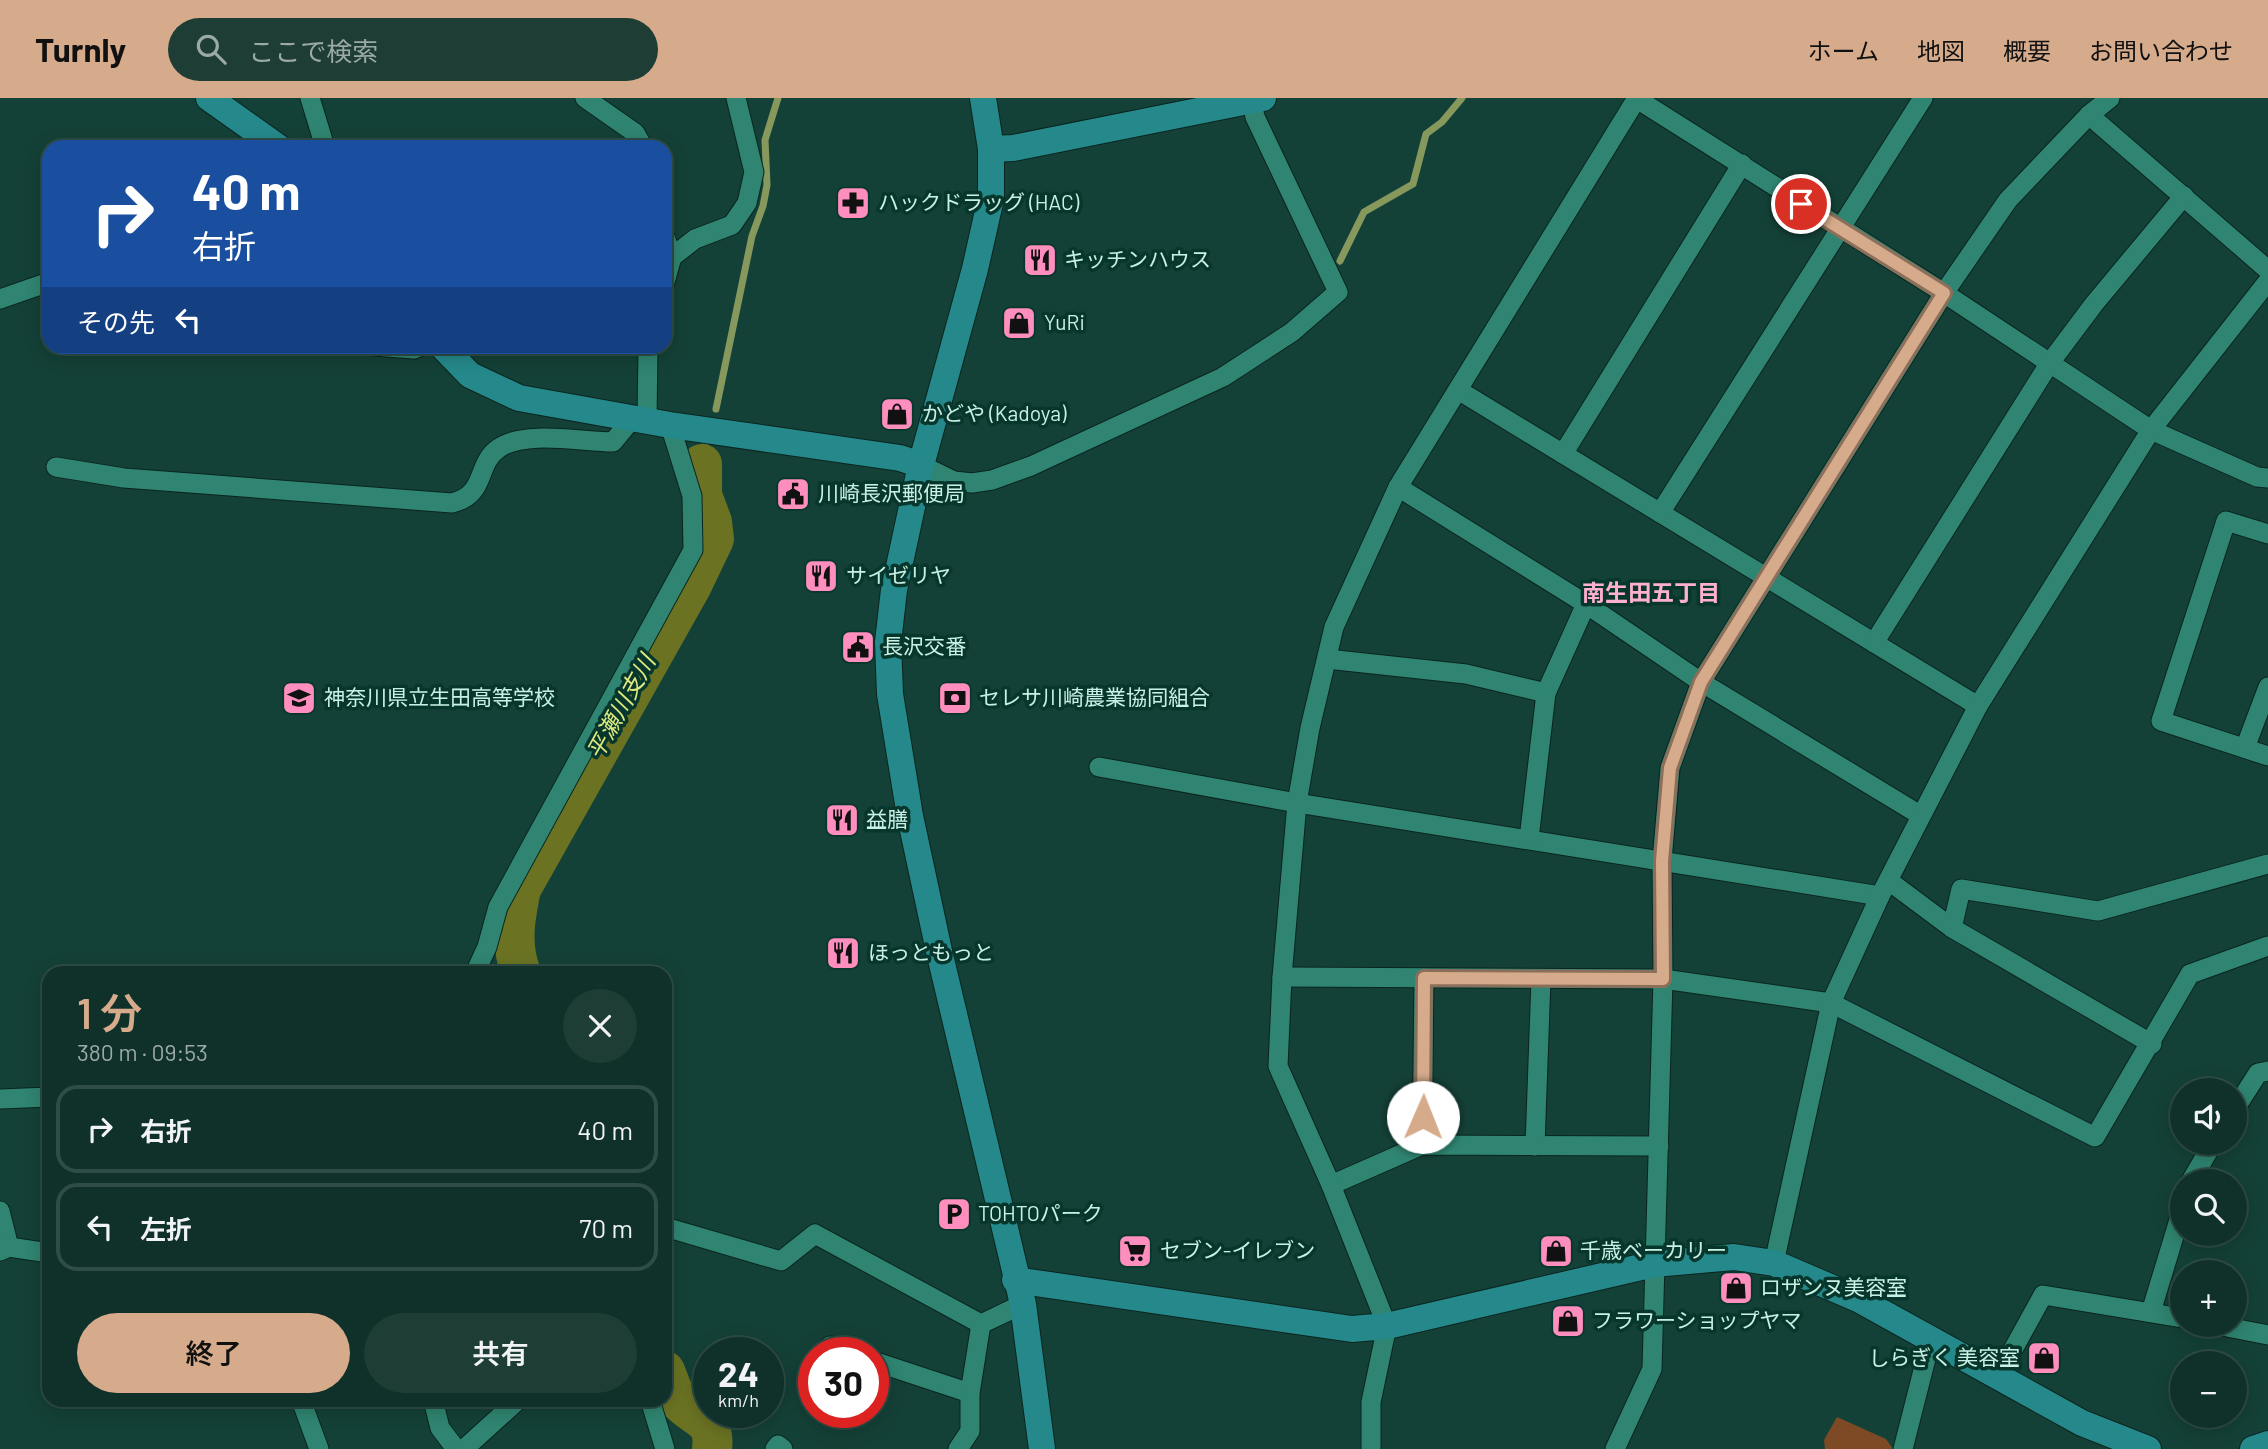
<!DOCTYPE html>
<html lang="ja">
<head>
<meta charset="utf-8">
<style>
  :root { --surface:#0f3129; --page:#1d3d35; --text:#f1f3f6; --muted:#9ba9a8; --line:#2f4c46; --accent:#d6ab8b }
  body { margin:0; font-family:Barlow,"Noto Sans JP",sans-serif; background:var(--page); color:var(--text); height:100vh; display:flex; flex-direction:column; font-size:26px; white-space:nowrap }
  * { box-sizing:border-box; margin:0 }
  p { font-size:23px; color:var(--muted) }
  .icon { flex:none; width:38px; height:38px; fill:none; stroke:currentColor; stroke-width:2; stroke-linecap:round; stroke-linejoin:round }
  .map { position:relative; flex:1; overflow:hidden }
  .sheet { position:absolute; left:42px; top:868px; width:630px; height:441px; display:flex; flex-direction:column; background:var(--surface); border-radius:21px; box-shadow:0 4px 18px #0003,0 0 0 2px var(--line) }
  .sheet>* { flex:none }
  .banner { position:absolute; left:42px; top:42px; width:630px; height:214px; border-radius:21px; box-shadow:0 4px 18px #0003,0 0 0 2px var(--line); background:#1a4fa0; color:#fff; overflow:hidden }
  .fabs { position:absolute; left:2170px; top:980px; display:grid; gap:14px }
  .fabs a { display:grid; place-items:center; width:77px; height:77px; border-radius:50%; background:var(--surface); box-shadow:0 4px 18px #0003,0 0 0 2px var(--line); font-size:35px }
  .speed { position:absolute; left:693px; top:1239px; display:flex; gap:14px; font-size:35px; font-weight:700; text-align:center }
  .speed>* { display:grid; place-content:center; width:91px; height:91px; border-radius:50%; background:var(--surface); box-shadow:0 4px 18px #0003,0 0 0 2px var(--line); line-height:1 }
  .speed small { font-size:18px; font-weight:400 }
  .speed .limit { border:10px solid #d22; background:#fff; color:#111 }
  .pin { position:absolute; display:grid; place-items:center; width:60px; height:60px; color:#fff; margin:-30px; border:4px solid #fff; border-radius:50%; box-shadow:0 2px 7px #0007 }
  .me { position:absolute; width:77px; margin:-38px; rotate:1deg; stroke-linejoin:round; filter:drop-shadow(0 0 5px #0008) }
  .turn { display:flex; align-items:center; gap:24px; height:147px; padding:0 35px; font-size:32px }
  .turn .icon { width:91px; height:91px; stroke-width:2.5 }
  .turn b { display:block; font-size:49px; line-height:60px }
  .then { display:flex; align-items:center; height:66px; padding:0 35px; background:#0003; gap:14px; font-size:26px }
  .round { display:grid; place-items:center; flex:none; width:74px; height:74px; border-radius:37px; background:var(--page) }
  .summary { display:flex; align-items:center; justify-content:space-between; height:119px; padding:0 35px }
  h1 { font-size:42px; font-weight:600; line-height:52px; color:var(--accent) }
  .primary-button { display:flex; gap:14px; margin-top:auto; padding:14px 35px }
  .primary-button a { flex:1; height:80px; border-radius:42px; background:var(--accent); color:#111; font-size:28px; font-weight:600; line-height:80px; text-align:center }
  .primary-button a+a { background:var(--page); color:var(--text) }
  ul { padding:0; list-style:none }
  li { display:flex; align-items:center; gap:21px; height:88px; margin:0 14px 10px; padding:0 21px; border:4px solid var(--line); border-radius:21px }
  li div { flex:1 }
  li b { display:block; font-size:26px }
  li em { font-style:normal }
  header { display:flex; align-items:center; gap:42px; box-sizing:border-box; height:98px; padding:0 35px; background:var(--accent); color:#111 }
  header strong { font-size:33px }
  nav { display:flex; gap:38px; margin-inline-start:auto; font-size:24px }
  .search { width:490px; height:63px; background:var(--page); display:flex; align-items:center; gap:18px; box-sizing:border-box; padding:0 24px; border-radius:38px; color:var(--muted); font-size:26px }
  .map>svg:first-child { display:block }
</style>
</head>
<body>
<header>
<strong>Turnly</strong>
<div class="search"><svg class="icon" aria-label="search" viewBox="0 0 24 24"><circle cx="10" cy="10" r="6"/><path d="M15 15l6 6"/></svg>ここで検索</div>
<nav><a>ホーム</a><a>地図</a><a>概要</a><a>お問い合わせ</a></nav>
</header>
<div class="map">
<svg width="2268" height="1351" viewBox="0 0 2268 1351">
  <rect width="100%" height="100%" fill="#144137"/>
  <path fill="#7e4a25" d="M 1837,1319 L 1886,1341 L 1893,1351 L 1825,1351 L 1824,1342 Z"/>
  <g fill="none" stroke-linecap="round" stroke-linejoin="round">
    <g stroke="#87985d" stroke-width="7">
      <path d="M 1340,163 L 1364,114 L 1413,86 L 1426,36 L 1442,24 L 1462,0"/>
      <path d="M 716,311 L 752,138 L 763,108 L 767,87 L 765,42 L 778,0"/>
      <path d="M 702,366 L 706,341"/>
    </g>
    <g stroke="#6b7323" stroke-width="40">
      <path d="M 521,875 C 510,846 515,820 521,791 L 691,489 L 714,441 L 712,424 L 702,397 L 702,366"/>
      <path d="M 665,1273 C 669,1282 673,1297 680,1304 C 696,1321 716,1320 712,1351"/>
    </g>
    <g stroke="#0a251f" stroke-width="21">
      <g id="street">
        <path d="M 310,0 L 325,49"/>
        <path d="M 585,0 L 635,35 L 643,49"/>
        <path d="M 1637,1 L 1944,195 L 2151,332 L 2257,379 L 2268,380"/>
        <path d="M 2089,17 L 2268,172"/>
        <path d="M 665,139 L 672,159"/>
        <path d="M 665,184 L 672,159 L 695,141 L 732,127 L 747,105 L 754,74 L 736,0"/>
        <path d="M 0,201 L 49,184"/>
        <path d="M 374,248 L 414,251 L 421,248"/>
        <path d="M 1458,292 L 1978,608"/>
        <path d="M 647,323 L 648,248"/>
        <path d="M 1563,356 L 1742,66"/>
        <path d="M 921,367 L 954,383 L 972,385 L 992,382 L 1031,368 L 1223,279 L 1292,234 L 1338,194 L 1255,19 L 1252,4"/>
        <path d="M 56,369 L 124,380 L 452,405 C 488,396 475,366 499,350 C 525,332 582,344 613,344 L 632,321"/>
        <path d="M 1398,389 L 1586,506 L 1701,584 L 1920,717"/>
        <path d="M 1660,415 L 1923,0"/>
        <path d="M 2268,436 L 2226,423 L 2161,623 L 2268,658"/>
        <path d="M 1874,545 L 2049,266 L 2094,206 L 2184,98"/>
        <path d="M 1327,561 L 1466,576 L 1546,595"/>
        <path d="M 2245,650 L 2268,589"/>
        <path d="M 1099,669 L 1297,705 L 1880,798"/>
        <path d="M 1529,741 L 1546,595 L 1586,506"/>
        <path d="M 1889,783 L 1952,830 L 2152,946"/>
        <path d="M 1952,830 L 1961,791 L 2098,813 L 2268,766"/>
        <path d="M 475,875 L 487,849 L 498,809 L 693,452 L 692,398 L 670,327"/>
        <path d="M 1282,879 L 1663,881 L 1831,905 L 2095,1039 L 2190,876 L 2268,848"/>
        <path d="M 0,1001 L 49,999"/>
        <path d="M 2235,1011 L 2258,975 L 2268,973"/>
        <path d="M 1422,1047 L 1424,880"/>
        <path d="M 1535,1048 L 1541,881"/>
        <path d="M 2191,1083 L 2213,1045"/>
        <path d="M 1331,1087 L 1422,1047 L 1659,1048"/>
        <path d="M 0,1113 L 9,1149"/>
        <path d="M 665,1129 L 781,1163 L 815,1136 L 981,1226 L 1023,1206"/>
        <path d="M 0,1153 L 9,1149 L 49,1155"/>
        <path d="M 1774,1165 L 1831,905 L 1880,798 L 1978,608 L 2151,332 L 2268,183"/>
        <path d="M 2151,1214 L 2182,1112"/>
        <path d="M 2217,1227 L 2268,1237"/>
        <path d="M 830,1248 L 849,1255"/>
        <path d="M 873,1263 L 970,1295"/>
        <path d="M 1999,1277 L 2043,1197 L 2182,1220"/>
        <path d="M 301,1302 L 319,1351"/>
        <path d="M 433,1302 L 440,1330 L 456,1351"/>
        <path d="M 650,1302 L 665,1351"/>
        <path d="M 464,1351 L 518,1302"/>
        <path d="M 775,1351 L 778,1347 L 783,1351"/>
        <path d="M 958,1351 L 970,1333 L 970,1295 L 981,1226"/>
        <path d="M 1371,1351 L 1371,1304 L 1387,1228 L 1331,1087 L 1278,968 L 1282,879 L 1297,705 L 1310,630 L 1334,529 L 1398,389 L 1637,0"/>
        <path d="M 1615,1351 L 1652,1271 L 1663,881 L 1662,763 L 1670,670 L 1701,584 L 1944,195 L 2008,102 L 2089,17 L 2110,0"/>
        <path d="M 1903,1351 L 1931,1241"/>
      </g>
    </g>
    <g stroke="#0a251f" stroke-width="28">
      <g id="secondary">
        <path d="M 209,0 L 278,49"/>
        <path d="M 983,0 L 991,51 L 991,100 L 975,171 L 921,367 L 894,492 L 888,544 L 890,596 L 910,718 L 939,853 L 1023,1206 L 1042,1351"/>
        <path d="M 991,51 L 1013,50 L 1263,0"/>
        <path d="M 442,248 L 470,277 L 519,300 L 670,327 L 900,360 L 921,367"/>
        <path d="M 1015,1182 L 1352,1231 L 1387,1228 L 1654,1166 L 1734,1159 L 1774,1165 L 1858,1201 L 2082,1325 L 2148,1351"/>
        <path d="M 2253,1351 L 2268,1346"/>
      </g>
    </g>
    <use href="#street" stroke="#2f8571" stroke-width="19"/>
    <use href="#secondary" stroke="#25898b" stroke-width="26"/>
  </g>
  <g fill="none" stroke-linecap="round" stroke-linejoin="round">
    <g stroke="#8b6f5a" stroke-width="18">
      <path id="route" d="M 1423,1019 L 1424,880 L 1663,881 L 1662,763 L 1670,670 L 1701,584 L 1944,195 L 1801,106"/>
    </g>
    <use href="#route" stroke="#d6ab8b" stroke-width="12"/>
  </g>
  <defs>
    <g id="pharmacy-square" transform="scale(1.75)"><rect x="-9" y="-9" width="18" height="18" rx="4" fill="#fe8ebd" stroke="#07372c"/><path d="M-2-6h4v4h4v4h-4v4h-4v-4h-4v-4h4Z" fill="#111"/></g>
    <g id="restaurant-square" transform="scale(1.75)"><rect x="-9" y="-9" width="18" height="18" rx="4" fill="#fe8ebd" stroke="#07372c"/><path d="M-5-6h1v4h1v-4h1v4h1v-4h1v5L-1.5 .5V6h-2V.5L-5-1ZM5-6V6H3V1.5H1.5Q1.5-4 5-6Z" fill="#111"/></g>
    <g id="shop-square" transform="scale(1.75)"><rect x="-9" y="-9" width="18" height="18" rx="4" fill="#fe8ebd" stroke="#07372c"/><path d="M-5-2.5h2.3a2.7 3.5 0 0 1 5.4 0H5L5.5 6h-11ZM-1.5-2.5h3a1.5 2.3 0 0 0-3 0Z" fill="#111"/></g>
    <g id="civic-square" transform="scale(1.75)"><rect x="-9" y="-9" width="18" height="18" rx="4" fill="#fe8ebd" stroke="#07372c"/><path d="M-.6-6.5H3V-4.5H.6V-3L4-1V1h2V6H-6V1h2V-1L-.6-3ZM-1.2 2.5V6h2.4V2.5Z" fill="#111"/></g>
    <g id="school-square" transform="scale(1.75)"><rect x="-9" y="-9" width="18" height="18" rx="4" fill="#fe8ebd" stroke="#07372c"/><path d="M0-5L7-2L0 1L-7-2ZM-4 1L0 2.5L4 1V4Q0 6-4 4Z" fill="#111"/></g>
    <g id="bank-square" transform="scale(1.75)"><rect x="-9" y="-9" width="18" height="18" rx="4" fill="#fe8ebd" stroke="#07372c"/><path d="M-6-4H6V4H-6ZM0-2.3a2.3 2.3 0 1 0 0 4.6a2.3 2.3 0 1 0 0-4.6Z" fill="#111"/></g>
    <g id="parking-square" transform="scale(1.75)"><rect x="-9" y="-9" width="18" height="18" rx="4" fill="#fe8ebd" stroke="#07372c"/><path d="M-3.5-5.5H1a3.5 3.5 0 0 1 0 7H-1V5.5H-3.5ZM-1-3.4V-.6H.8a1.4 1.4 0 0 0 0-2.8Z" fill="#111"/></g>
    <g id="supermarket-square" transform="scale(1.75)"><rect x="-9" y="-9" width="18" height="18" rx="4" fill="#fe8ebd" stroke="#07372c"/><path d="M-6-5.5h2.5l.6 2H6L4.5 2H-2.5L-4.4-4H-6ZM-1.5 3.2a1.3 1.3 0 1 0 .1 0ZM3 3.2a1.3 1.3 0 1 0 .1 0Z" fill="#111"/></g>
  </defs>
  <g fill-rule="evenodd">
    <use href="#pharmacy-square" x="853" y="105"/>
    <use href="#restaurant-square" x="1040" y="162"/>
    <use href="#shop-square" x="1019" y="225"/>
    <use href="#shop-square" x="897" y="316"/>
    <use href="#civic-square" x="793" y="396"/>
    <use href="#restaurant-square" x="821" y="478"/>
    <use href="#civic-square" x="858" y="549"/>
    <use href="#school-square" x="299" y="600"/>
    <use href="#bank-square" x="955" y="600"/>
    <use href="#restaurant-square" x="842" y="722"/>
    <use href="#restaurant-square" x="843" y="855"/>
    <use href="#parking-square" x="954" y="1116"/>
    <use href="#supermarket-square" x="1135" y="1153"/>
    <use href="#shop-square" x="1556" y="1153"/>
    <use href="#shop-square" x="1736" y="1190"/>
    <use href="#shop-square" x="1568" y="1223"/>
    <use href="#shop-square" x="2044" y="1260"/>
  </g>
  <g text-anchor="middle" stroke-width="7" stroke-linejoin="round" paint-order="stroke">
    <g font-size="21" fill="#c9f0e4" stroke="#07372c" text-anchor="start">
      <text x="878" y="112">ハックドラッグ (HAC)</text>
      <text x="1064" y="169">キッチンハウス</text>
      <text x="1044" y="232">YuRi</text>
      <text x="922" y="323">かどや (Kadoya)</text>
      <text x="818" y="403">川崎長沢郵便局</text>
      <text x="846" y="485">サイゼリヤ</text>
      <text x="882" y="556">長沢交番</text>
      <text x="324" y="607">神奈川県立生田高等学校</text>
      <text x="979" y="607">セレサ川崎農業協同組合</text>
      <text x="866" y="729">益膳</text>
      <text x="868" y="862">ほっともっと</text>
      <text x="978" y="1123">TOHTOパーク</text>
      <text x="1160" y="1160">セブン-イレブン</text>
      <text x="1580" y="1160">千歳ベーカリー</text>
      <text x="1760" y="1197">ロザンヌ美容室</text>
      <text x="1592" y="1230">フラワーショップヤマ</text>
      <text x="2020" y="1267" text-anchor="end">しらぎく 美容室</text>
    </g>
    <g font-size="23" font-weight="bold" fill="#ffb0ce" stroke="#07372c">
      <text x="1651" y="503">南生田五丁目</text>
    </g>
    <g font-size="23" font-style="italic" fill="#deea7f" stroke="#07372c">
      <text transform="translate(621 609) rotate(-61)" y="8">平瀬川支川</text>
    </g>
  </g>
</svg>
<div class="fabs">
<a><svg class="icon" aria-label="sound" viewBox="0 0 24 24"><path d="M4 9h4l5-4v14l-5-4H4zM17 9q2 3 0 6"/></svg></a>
<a><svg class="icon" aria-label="search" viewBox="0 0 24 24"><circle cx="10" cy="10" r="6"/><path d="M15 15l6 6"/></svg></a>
<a>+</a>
<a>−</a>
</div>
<div class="speed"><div>24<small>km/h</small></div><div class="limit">30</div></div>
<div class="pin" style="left:1801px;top:106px;background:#d93025"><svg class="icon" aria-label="arrive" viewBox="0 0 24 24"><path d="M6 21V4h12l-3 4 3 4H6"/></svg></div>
<svg class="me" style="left:1423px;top:1019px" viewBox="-20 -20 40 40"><circle r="19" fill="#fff"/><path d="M0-13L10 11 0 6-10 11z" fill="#d6ab8b"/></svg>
<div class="banner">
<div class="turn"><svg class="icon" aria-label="right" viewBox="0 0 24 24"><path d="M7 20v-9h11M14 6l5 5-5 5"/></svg><div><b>40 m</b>右折</div></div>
<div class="then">その先<svg class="icon" aria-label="left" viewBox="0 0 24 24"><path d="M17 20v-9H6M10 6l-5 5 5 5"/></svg></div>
</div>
<section class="sheet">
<div class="summary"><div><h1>1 分</h1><p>380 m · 09:53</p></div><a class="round"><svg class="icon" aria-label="close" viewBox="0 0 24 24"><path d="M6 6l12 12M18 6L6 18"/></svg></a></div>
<ul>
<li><svg class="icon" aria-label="right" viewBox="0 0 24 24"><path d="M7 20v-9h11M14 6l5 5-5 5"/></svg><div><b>右折</b></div><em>40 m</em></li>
<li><svg class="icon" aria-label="left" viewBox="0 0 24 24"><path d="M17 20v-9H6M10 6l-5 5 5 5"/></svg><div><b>左折</b></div><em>70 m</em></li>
</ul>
<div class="primary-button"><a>終了</a><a>共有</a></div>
</section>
</div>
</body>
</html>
